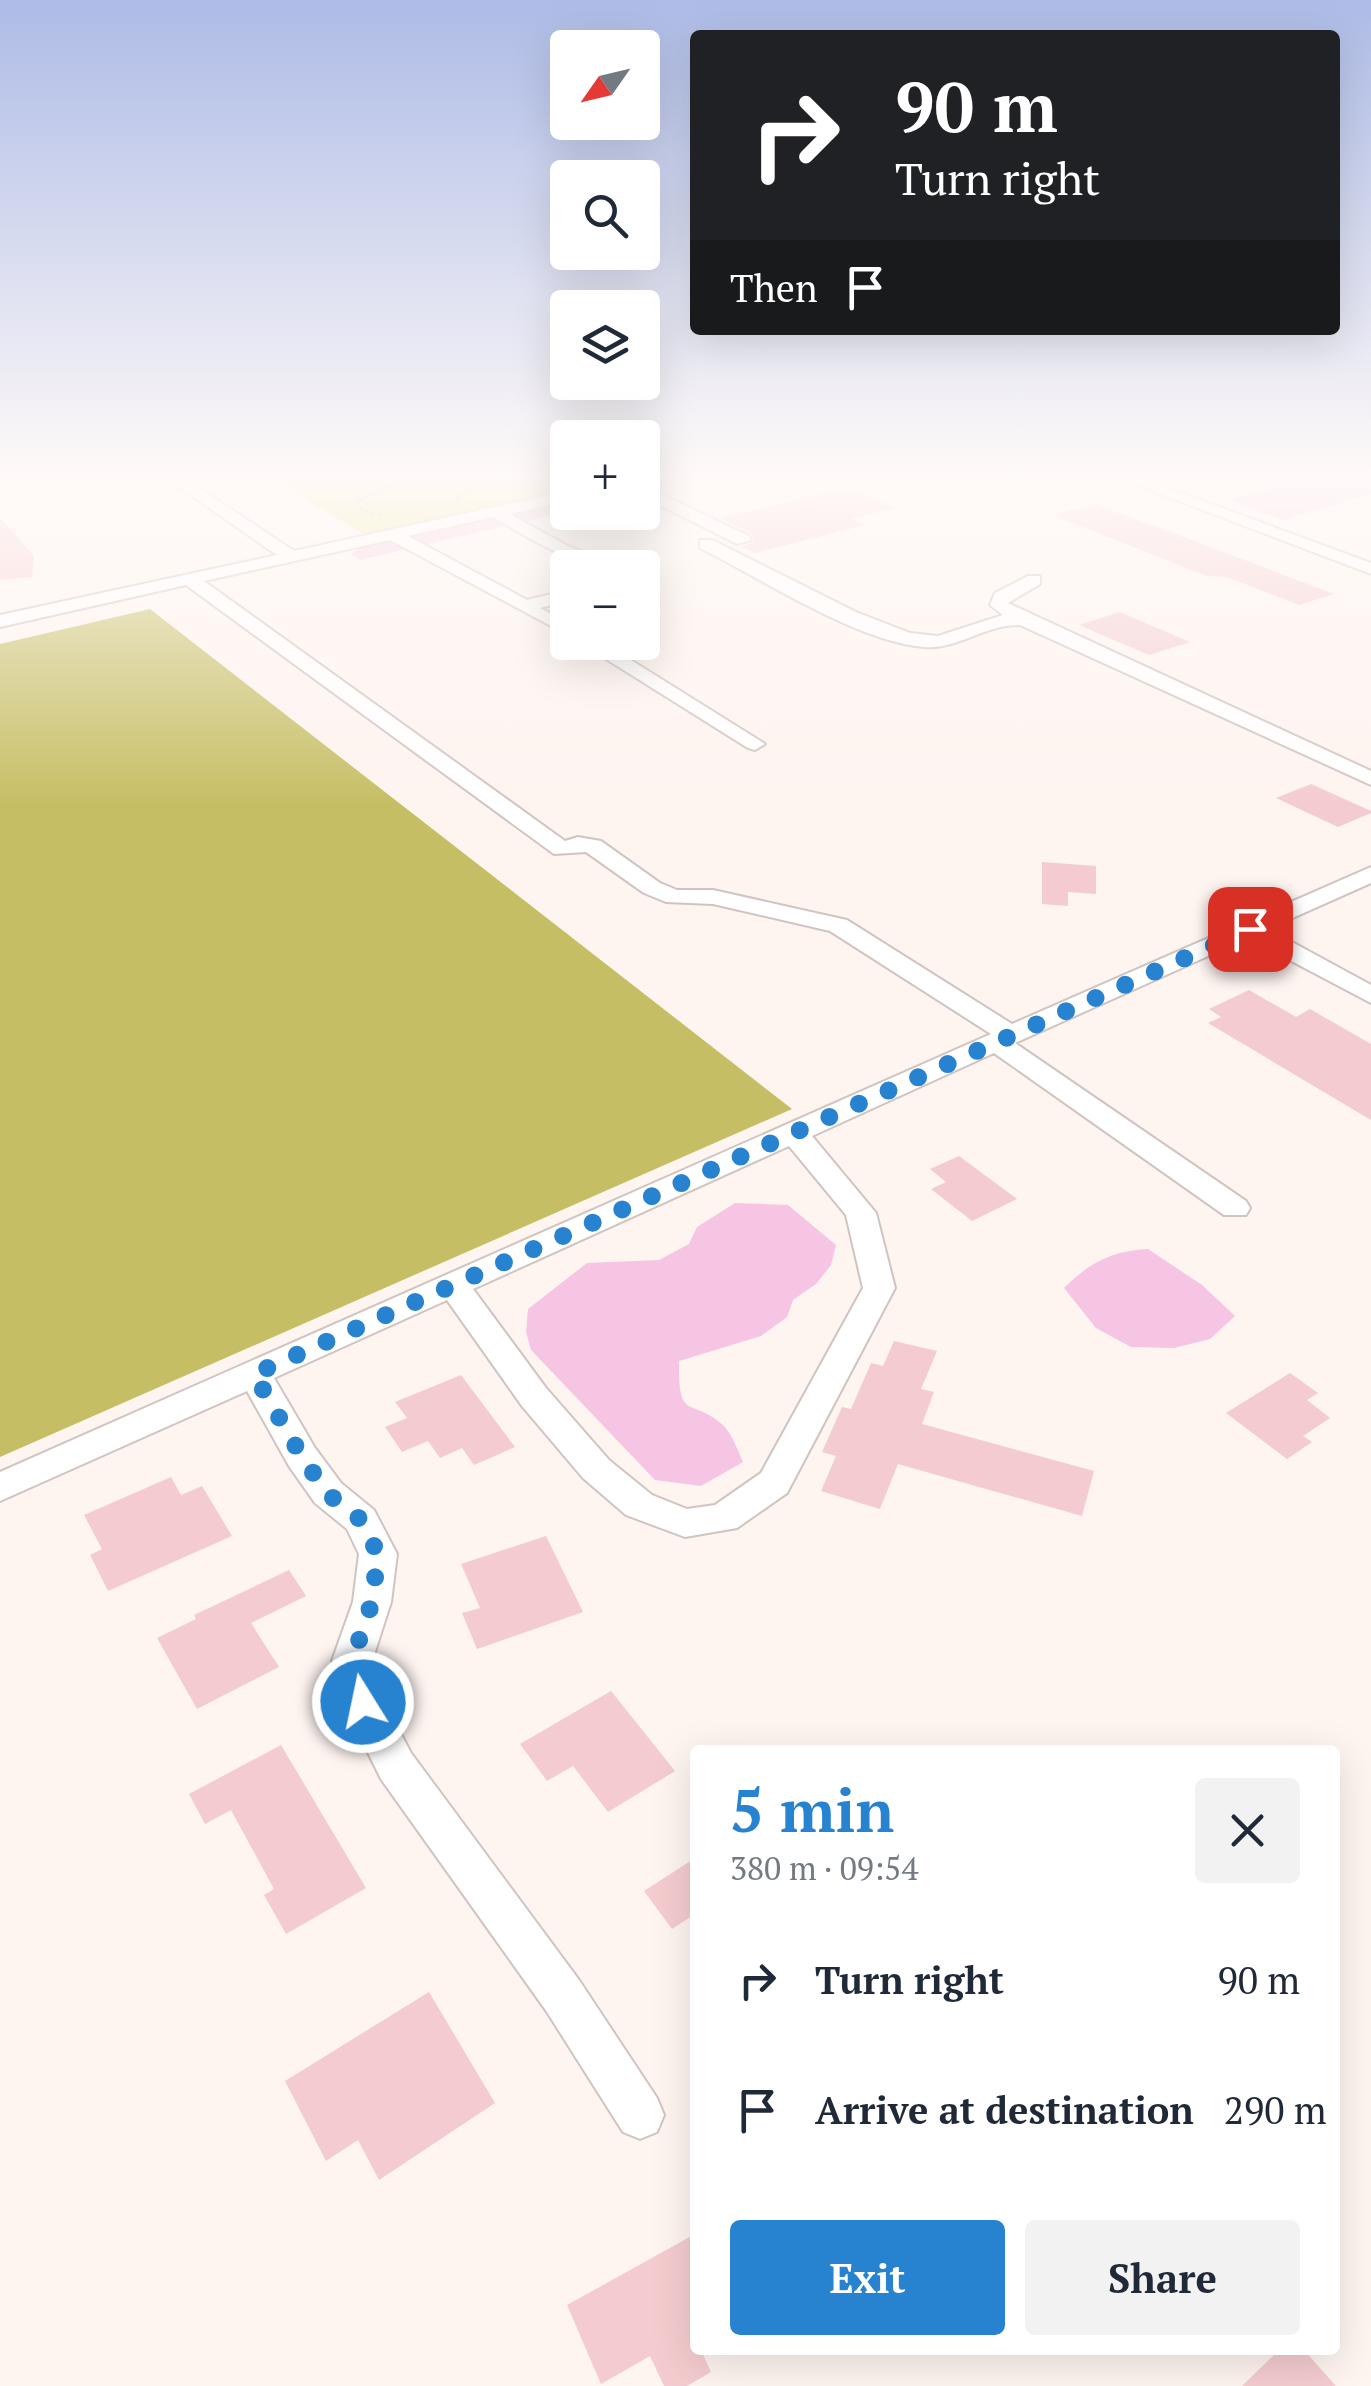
<!DOCTYPE html>
<html lang="en">
<head>
<meta charset="utf-8">
<style>
  :root { --surface:#fff; --page:#f2f2f3; --text:#1f2937; --muted:#747a83; --accent:#2782cf }
  body { margin:0; font-family:"PT Serif",serif; background:var(--page); color:var(--text); height:100vh; display:flex; flex-direction:column; font-size:38px; white-space:nowrap }
  * { box-sizing:border-box; margin:0 }
  p { font-size:32px; color:var(--muted) }
  .icon { flex:none; width:55px; height:55px; fill:none; stroke:currentColor; stroke-width:2; stroke-linecap:round; stroke-linejoin:round }
  .map { position:relative; flex:1; overflow:hidden }
  .sheet { position:absolute; left:690px; top:1745px; width:650px; height:610px; display:flex; flex-direction:column; background:var(--surface); border-radius:10px; box-shadow:0 10px 40px #0002 }
  .sheet>* { flex:none }
  .guide { position:absolute; left:690px; top:30px; width:650px; height:305px; border-radius:10px; box-shadow:0 10px 40px #0002; background:#202124; color:#fff; overflow:hidden }
  .needle { width:65px; rotate:236deg }
  .buttons { position:absolute; left:550px; top:30px; display:grid; gap:20px }
  .buttons a { display:grid; place-items:center; width:110px; height:110px; border-radius:10px; background:var(--surface); box-shadow:0 10px 40px #0002; font-size:50px }
  .pin { position:absolute; display:grid; place-items:center; width:85px; height:85px; color:#fff; margin:-42px; border-radius:20px; box-shadow:0 5px 15px #0006 }
  .me { position:absolute; width:110px; margin:-55px; rotate:350deg; stroke-linejoin:round; filter:drop-shadow(0 0 8px #0008) }
  .turn { display:flex; align-items:center; gap:35px; height:210px; padding:0 40px; font-size:45px }
  .turn .icon { width:130px; height:130px; stroke-width:2.5 }
  .turn b { display:block; font-size:70px; line-height:85px }
  .then { display:flex; align-items:center; height:95px; padding:0 40px; background:#0003; gap:20px; font-size:38px }
  .round { display:grid; place-items:center; flex:none; width:105px; height:105px; border-radius:10px; background:var(--page) }
  .headline { display:flex; align-items:center; justify-content:space-between; height:170px; padding:0 40px }
  h1 { font-size:60px; font-weight:700; line-height:75px; color:var(--accent) }
  .primary-button { display:flex; gap:20px; margin-top:auto; padding:20px 40px }
  .primary-button a { flex:1; height:115px; border-radius:10px; background:var(--accent); color:#fff; font-size:40px; font-weight:700; line-height:115px; text-align:center }
  .primary-button a+a { background:var(--page); color:var(--text) }
  ul { padding:0; list-style:none }
  li { display:flex; align-items:center; gap:30px; height:130px; padding:0 40px }
  li div { flex:1 }
  li b { display:block; font-size:38px }
  li em { font-style:normal }
  .map>svg:first-child { display:block }
</style>
</head>
<body>
<div class="map">
<svg width="1371" height="2386" viewBox="0 0 1371 2386">
  <rect width="100%" height="100%" fill="#fef4f0"/>
  <path fill="#ebe38a" d="M 261,472 L 567,472 L 567,490 L 365,535 Z"/>
  <path fill="#c6be64" d="M 150,609 L 792,1109 L 0,1457 L 0,644 Z"/>
  <g fill="#f6c5e3">
    <path d="M 1325,472 L 1371,472 L 1371,494 L 1283,520 L 1228,500 Z"/>
    <path d="M 735,1203 L 788,1205 L 836,1245 L 831,1265 L 816,1284 L 793,1300 L 787,1317 L 761,1336 L 679,1361 C 678,1424 691,1396 724,1426 C 732,1434 738,1451 743,1462 L 701,1486 L 655,1480 L 531,1350 L 526,1332 L 528,1309 L 587,1263 L 659,1260 L 689,1244 L 697,1227 Z"/>
    <path d="M 1148,1249 L 1202,1285 L 1235,1316 L 1210,1339 L 1174,1348 L 1131,1347 L 1096,1328 L 1064,1288 C 1090,1262 1112,1251 1148,1249 Z"/>
  </g>
  <g fill="none" stroke-linecap="round" stroke-linejoin="round">
    <g fill="#f6c5e3" fill-rule="evenodd">
      <path d="M 690,472 L 721,472 L 642,494 L 642,484 Z"/>
      <path d="M 568,501 L 568,511 L 360,560 L 351,554 L 360,548 Z"/>
    </g>
  </g>
  <g fill="#f4cccf">
    <path d="M 848,488 L 896,508 L 851,519 L 865,525 L 755,553 L 741,547 L 754,542 L 752,534 L 720,518 Z"/>
    <path d="M 1096,504 L 1179,535 L 1334,594 L 1299,605 L 1227,577 L 1207,576 L 1052,515 Z"/>
    <path d="M 0,518 L 34,556 L 32,577 L 0,580 Z"/>
    <path d="M 1120,612 L 1190,642 L 1149,655 L 1079,625 Z"/>
    <path d="M 1311,784 L 1371,811 L 1371,813 L 1338,827 L 1276,798 Z"/>
    <path d="M 1042,862 L 1096,866 L 1096,894 L 1068,892 L 1068,906 L 1042,904 Z"/>
    <path d="M 1249,990 L 1296,1017 L 1310,1009 L 1371,1044 L 1371,1120 L 1208,1023 L 1221,1017 L 1209,1009 Z"/>
    <path d="M 959,1156 L 1017,1199 L 972,1221 L 931,1189 L 946,1182 L 930,1169 Z"/>
    <path d="M 894,1341 L 937,1351 L 921,1389 L 934,1392 L 922,1424 L 1094,1471 L 1082,1516 L 898,1464 L 880,1509 L 821,1491 L 836,1456 L 822,1452 L 842,1407 L 851,1409 L 871,1363 L 883,1366 Z"/>
    <path d="M 1290,1373 L 1318,1393 L 1307,1400 L 1330,1418 L 1303,1436 L 1312,1442 L 1287,1459 L 1226,1413 Z"/>
    <path d="M 461,1375 L 515,1447 L 474,1465 L 462,1448 L 440,1458 L 428,1441 L 402,1452 L 385,1427 L 407,1418 L 395,1402 Z"/>
    <path d="M 171,1477 L 181,1495 L 202,1486 L 232,1536 L 108,1591 L 90,1555 L 102,1549 L 84,1515 Z"/>
    <path d="M 546,1536 L 583,1612 L 477,1649 L 462,1613 L 480,1608 L 461,1564 Z"/>
    <path d="M 289,1570 L 306,1596 L 251,1623 L 279,1667 L 197,1709 L 157,1638 L 196,1619 L 194,1615 Z"/>
    <path d="M 611,1691 L 675,1771 L 608,1812 L 573,1766 L 547,1781 L 520,1744 Z"/>
    <path d="M 281,1745 L 366,1888 L 286,1934 L 264,1895 L 274,1889 L 231,1810 L 205,1824 L 189,1794 Z"/>
    <path d="M 695,1858 L 695,1914 L 672,1929 L 644,1891 Z"/>
    <path d="M 429,1992 L 495,2103 L 379,2180 L 358,2140 L 326,2161 L 285,2081 Z"/>
    <path d="M 695,2234 L 695,2350 L 701,2350 L 711,2372 L 687,2386 L 664,2386 L 650,2356 L 601,2384 L 567,2305 Z"/>
    <path d="M 1279,2350 L 1304,2350 L 1336,2386 L 1242,2386 Z"/>
  </g>
  <g fill="none" stroke-linecap="round" stroke-linejoin="round">
    <g stroke="#d0c4c0" stroke-width="4">
      <g id="minor">
        <path d="M 157,472 L 175,472 L 294,551 L 568,491 L 568,501 L 510,514 L 568,546 L 625,568 C 574,568 536,542 493,517 L 408,536 L 527,600 L 568,590 L 568,601 L 540,608 L 568,622 L 568,635 L 390,540 L 204,581 L 565,841 L 578,837 L 601,841 L 660,883 L 677,890 L 713,890 L 847,920 L 1012,1024 L 1371,867 L 1371,883 L 1268,929 L 1371,985 L 1371,1003 L 1248,938 L 1015,1043 L 1246,1201 L 1250,1208 L 1246,1215 L 1224,1215 L 994,1053 L 812,1136 L 876,1213 L 895,1288 L 787,1493 L 737,1528 L 685,1537 L 626,1515 L 583,1478 L 522,1406 L 447,1300 L 274,1378 L 315,1448 L 341,1483 L 374,1510 L 397,1554 L 391,1602 L 372,1661 L 383,1700 L 411,1753 L 579,1980 L 657,2098 L 664,2115 L 657,2132 L 640,2139 L 623,2132 L 547,2012 L 381,1779 L 343,1702 L 332,1661 L 353,1602 L 359,1554 L 347,1529 L 315,1503 L 289,1466 L 247,1391 L 0,1501 L 0,1472 L 991,1034 L 830,931 L 713,904 L 666,902 L 644,893 L 586,852 L 554,854 L 186,585 L 0,627 L 0,615 L 277,555 ZM 789,1146 L 846,1215 L 863,1288 L 761,1473 L 715,1505 L 687,1509 L 652,1495 L 609,1460 L 546,1388 L 473,1289 Z"/>
        <path d="M 678,472 L 676,475 L 642,484 L 642,474 Z"/>
        <path d="M 1103,472 L 1125,472 L 1371,563 L 1371,574 Z"/>
        <path d="M 642,485 L 749,536 L 751,540 L 737,544 L 642,496 Z"/>
        <path d="M 700,540 L 712,540 L 856,612 L 910,633 L 938,636 L 1003,615 L 990,605 L 995,593 L 1028,576 L 1040,576 L 1040,584 L 1008,603 L 1371,771 L 1371,785 L 1020,625 C 986,624 957,650 924,647 C 856,641 762,579 700,548 Z"/>
        <path d="M 579,642 L 602,642 L 765,744 L 755,750 L 748,748 Z"/>
      </g>
    </g>
    <g stroke="#bfb6b3" stroke-width="2.5" stroke-dasharray="4 2.5" stroke-linecap="butt">
      <path d="M 436,478 L 463,472"/>
      <path d="M 487,485 L 517,480 L 529,485"/>
      <path d="M 470,487 L 458,485 L 471,480"/>
      <path d="M 456,499 L 478,487 L 492,489"/>
      <path d="M 381,515 L 362,510 L 356,501 L 400,483 L 447,483 L 436,487"/>
    </g>
    <use href="#minor" fill="#fff" fill-rule="evenodd"/>
  </g>
  <linearGradient id="sky" x2="0" y2="1"><stop stop-color="#adbbe6"/><stop offset="0.59" stop-color="#fffaf8"/><stop offset="1" stop-color="#fffaf8" stop-opacity="0"/></linearGradient>
  <rect width="1371" height="806" fill="url(#sky)"/>
  <g fill="none" stroke-linecap="round" stroke-linejoin="round">
    <path stroke="#2782cf" stroke-width="18" stroke-dasharray="0 32.4" d="M 363,1702 L 352,1661 L 372,1602 L 378,1554 L 361,1520 L 328,1494 L 302,1457 L 254,1374 L 1250,929"/>
  </g>
</svg>
<div class="buttons">
<a><svg class="needle" viewBox="-14 -14 28 28"><path d="M0-13l5 13h-10z" fill="#e53935"/><path d="M0 13l5-13h-10z" fill="#747a83"/></svg></a>
<a><svg class="icon" aria-label="search" viewBox="0 0 24 24"><circle cx="10" cy="10" r="6"/><path d="M15 15l6 6"/></svg></a>
<a><svg class="icon" aria-label="layers" viewBox="0 0 24 24"><path d="M12 4l9 5-9 5-9-5zM3 14l9 5 9-5"/></svg></a>
<a>+</a>
<a>−</a>
</div>
<div class="pin" style="left:1250px;top:929px;background:#d93025"><svg class="icon" aria-label="arrive" viewBox="0 0 24 24"><path d="M6 21V4h12l-3 4 3 4H6"/></svg></div>
<svg class="me" style="left:363px;top:1702px" viewBox="-20 -20 40 40"><circle r="17" fill="#2782cf" stroke="#fff" stroke-width="3"/><path d="M0-11L8 9 0 5-8 9z" fill="#fff"/></svg>
<div class="guide">
<div class="turn"><svg class="icon" aria-label="right" viewBox="0 0 24 24"><path d="M7 20v-9h11M14 6l5 5-5 5"/></svg><div><b>90 m</b>Turn right</div></div>
<div class="then">Then<svg class="icon" aria-label="arrive" viewBox="0 0 24 24"><path d="M6 21V4h12l-3 4 3 4H6"/></svg></div>
</div>
<section class="sheet">
<div class="headline"><div><h1>5 min</h1><p>380 m · 09:54</p></div><a class="round"><svg class="icon" aria-label="close" viewBox="0 0 24 24"><path d="M6 6l12 12M18 6L6 18"/></svg></a></div>
<ul>
<li><svg class="icon" aria-label="right" viewBox="0 0 24 24"><path d="M7 20v-9h11M14 6l5 5-5 5"/></svg><div><b>Turn right</b></div><em>90 m</em></li>
<li><svg class="icon" aria-label="arrive" viewBox="0 0 24 24"><path d="M6 21V4h12l-3 4 3 4H6"/></svg><div><b>Arrive at destination</b></div><em>290 m</em></li>
</ul>
<div class="primary-button"><a>Exit</a><a>Share</a></div>
</section>
</div>
</body>
</html>
